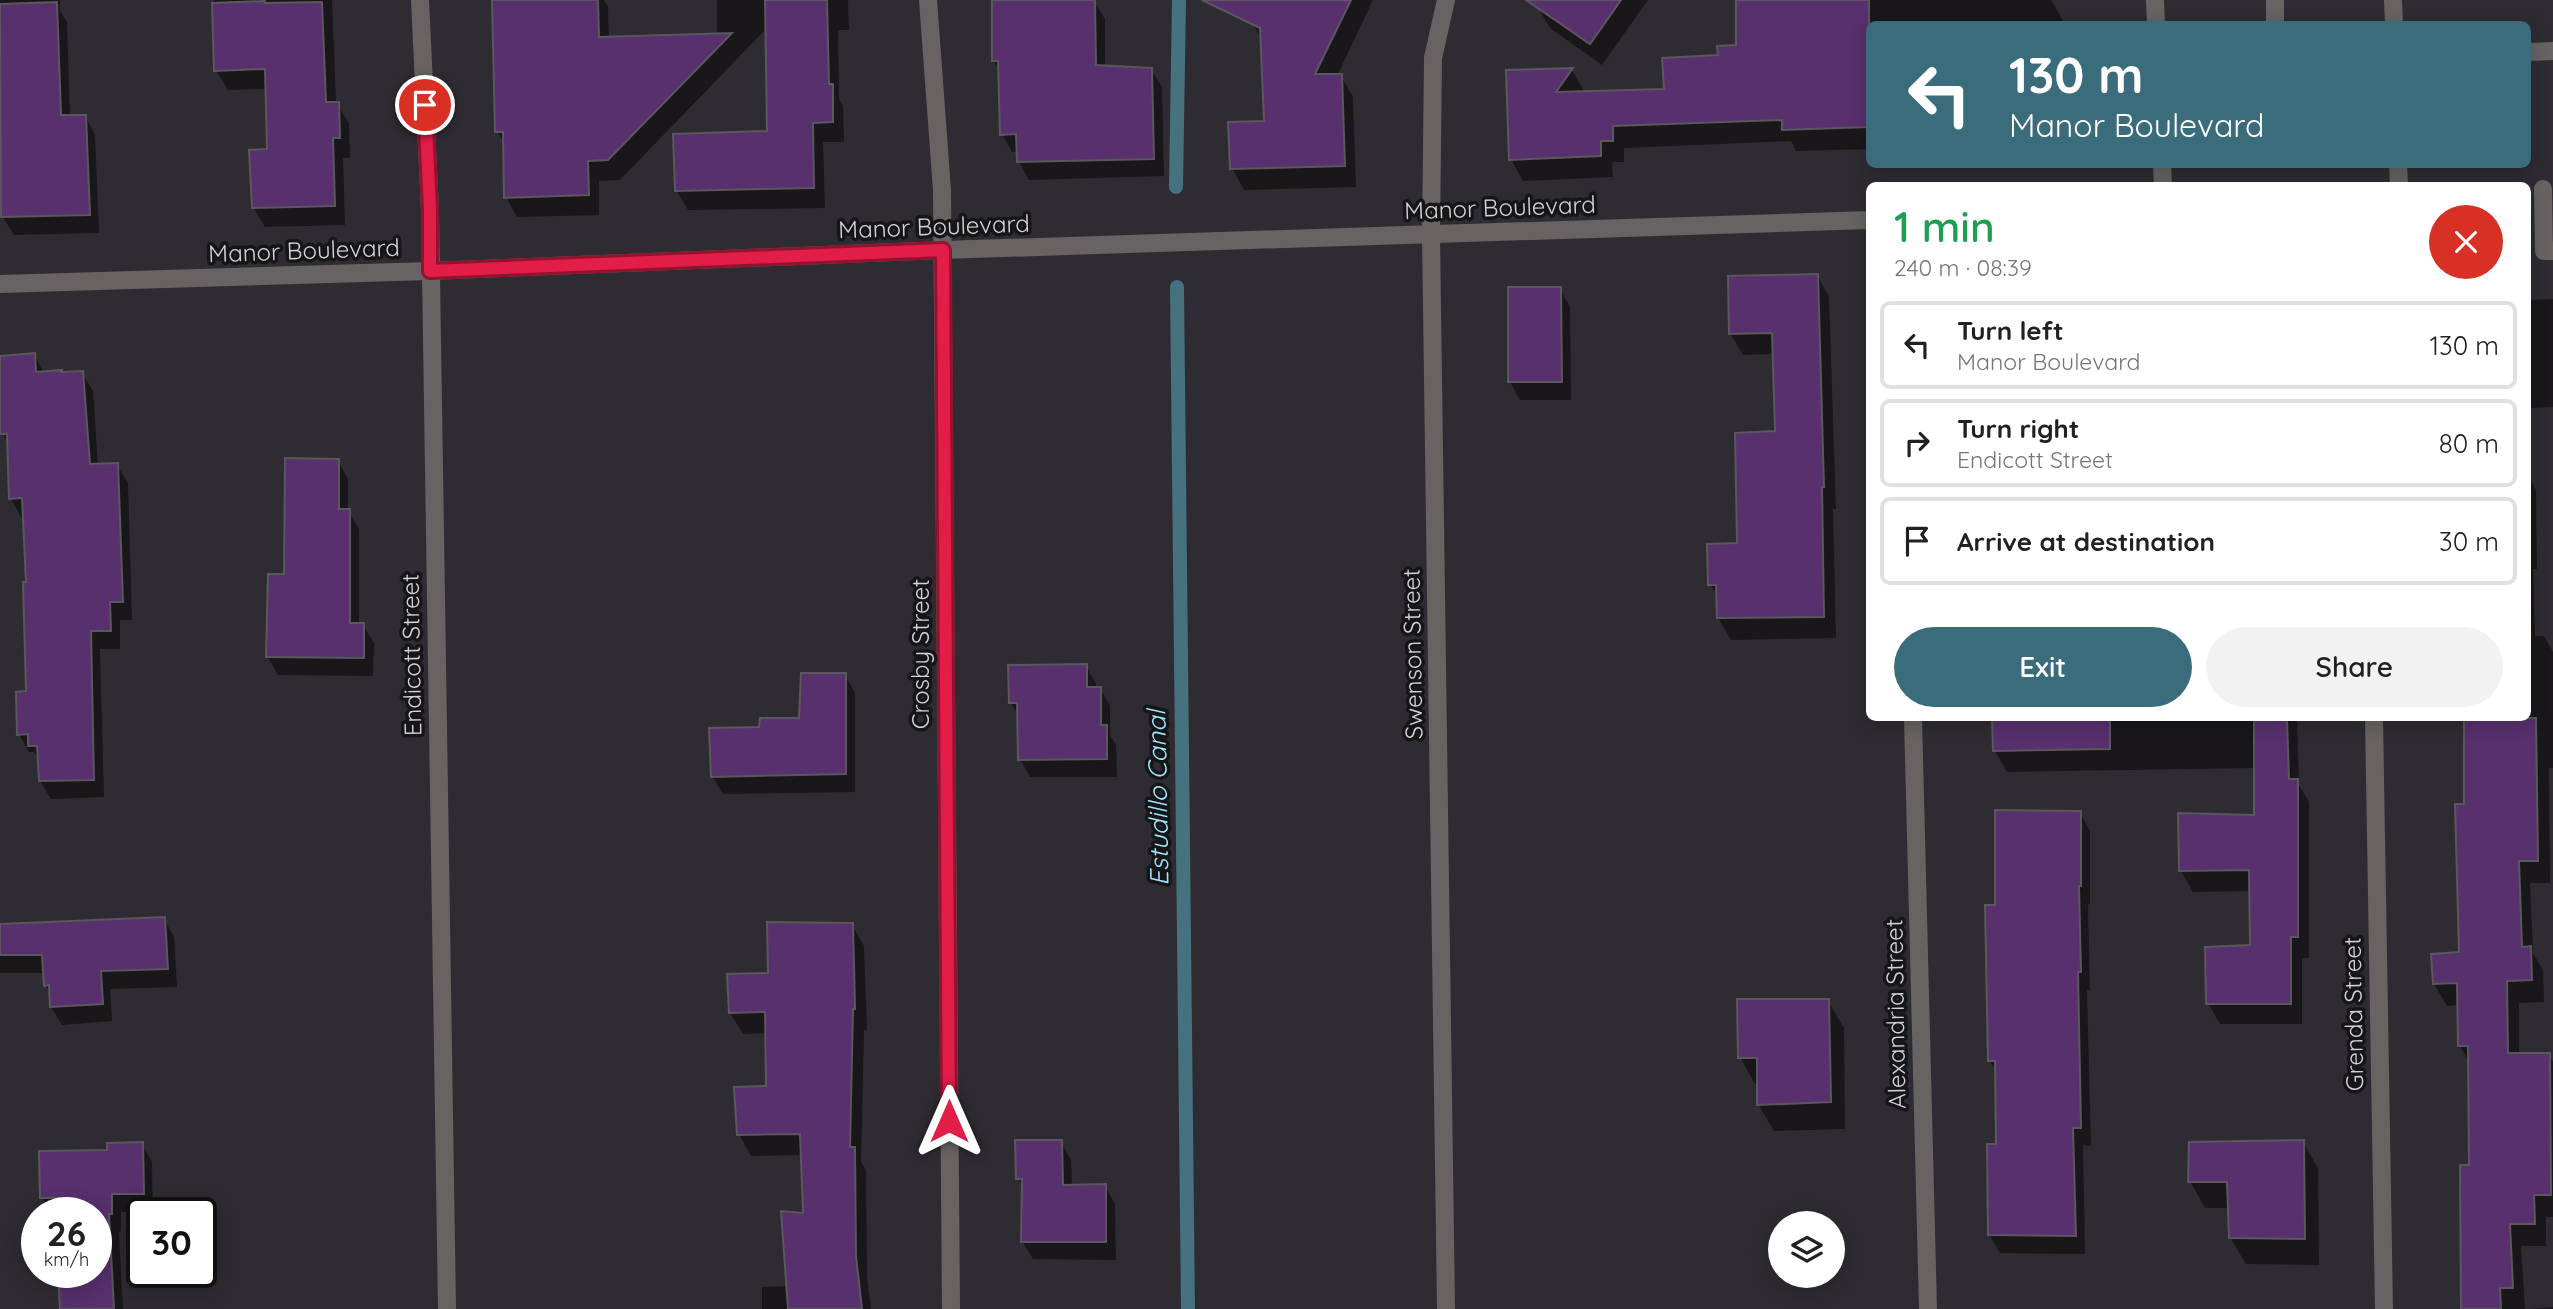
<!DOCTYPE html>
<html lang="en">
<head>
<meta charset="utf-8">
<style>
  :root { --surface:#fff; --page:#f2f2f2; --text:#202124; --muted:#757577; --line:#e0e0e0; --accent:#3a6c7b }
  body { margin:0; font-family:Quicksand,sans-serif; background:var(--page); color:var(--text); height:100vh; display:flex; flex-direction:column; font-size:26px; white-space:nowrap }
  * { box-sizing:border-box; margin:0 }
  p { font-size:23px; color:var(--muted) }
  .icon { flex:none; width:38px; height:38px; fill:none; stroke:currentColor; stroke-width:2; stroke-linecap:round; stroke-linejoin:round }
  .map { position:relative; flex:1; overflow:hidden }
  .sheet { position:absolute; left:1866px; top:182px; width:665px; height:539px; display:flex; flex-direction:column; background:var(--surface); border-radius:10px; box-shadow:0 4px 18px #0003 }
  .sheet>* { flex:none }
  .guide { position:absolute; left:1866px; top:21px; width:665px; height:147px; border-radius:10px; box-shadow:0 4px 18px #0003; background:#3a6c7b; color:#fff; overflow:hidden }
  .tools { position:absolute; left:1768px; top:1211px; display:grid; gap:14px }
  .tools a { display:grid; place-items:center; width:77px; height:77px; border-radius:50%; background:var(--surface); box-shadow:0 4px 18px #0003; font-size:35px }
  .speed { position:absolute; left:21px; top:1197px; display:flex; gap:14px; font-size:35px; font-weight:700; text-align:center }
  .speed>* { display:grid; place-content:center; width:91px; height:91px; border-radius:50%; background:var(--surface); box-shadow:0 4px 18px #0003; line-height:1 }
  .speed small { font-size:18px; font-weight:400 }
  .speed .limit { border:4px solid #111; border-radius:10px; background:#fff; color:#111 }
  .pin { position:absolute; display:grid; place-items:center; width:60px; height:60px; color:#fff; margin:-30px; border:4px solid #fff; border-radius:50%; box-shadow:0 2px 7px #0007 }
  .me { position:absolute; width:77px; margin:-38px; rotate:0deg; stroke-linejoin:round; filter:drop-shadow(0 0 5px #0008) }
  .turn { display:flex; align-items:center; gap:24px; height:147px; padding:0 28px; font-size:32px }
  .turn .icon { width:91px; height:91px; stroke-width:2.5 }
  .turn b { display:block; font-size:49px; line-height:60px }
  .round { display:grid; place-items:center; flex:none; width:74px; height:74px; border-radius:37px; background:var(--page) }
  .head { display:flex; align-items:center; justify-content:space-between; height:119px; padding:0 28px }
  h1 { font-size:42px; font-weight:600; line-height:52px; color:#1e9e55 }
  .action { display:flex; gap:14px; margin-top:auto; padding:14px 28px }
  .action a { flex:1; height:80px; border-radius:42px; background:var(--accent); color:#fff; font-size:28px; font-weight:600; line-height:80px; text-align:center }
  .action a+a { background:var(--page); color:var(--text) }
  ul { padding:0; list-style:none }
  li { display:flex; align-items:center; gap:21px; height:88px; margin:0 14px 10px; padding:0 14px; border:4px solid var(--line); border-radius:10px }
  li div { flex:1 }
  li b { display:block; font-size:26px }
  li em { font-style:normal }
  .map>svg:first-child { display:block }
</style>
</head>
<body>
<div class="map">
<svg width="2553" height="1309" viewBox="0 0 2553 1309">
  <rect width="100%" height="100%" fill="#2f2b32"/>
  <g fill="#0007">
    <path d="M 0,0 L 60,0 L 60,11 L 67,22 L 70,117 L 85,116 L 95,135 L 99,233 L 14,235 L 3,217 L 0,160 Z"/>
    <path d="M 214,0 L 332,0 L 336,103 L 349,123 L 350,158 L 343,158 L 345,225 L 265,227 L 253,207 L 269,151 L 267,89 L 228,90 L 216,70 Z"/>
    <path d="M 493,0 L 604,0 L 608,7 L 609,38 L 717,35 L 717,0 L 848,0 L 849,30 L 838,30 L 839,99 L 843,106 L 844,142 L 823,142 L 825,208 L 688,210 L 676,190 L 769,132 L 767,28 L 620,180 L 599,181 L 599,215 L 517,217 L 506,197 L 505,145 L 497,131 Z"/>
    <path d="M 993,0 L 1094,1 L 1105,19 L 1105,67 L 1151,69 L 1162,87 L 1164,176 L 1029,180 L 1019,162 L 1018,152 L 1012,152 L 1002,134 L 1000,72 L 994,61 Z"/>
    <path d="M 1264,0 L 1373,0 L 1337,76 L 1341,76 L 1353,97 L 1356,187 L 1244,190 L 1232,168 L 1266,122 L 1263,41 L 1252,23 Z"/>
    <path d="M 1542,0 L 1648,0 L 1602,65 L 1550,28 L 1537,6 Z"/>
    <path d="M 1737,0 L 2051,0 L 2065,24 L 1869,24 L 1869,149 L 1796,151 L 1791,141 L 1624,148 L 1624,162 L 1612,162 L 1613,177 L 1523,181 L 1511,159 L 1508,72 L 1572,70 L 1584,91 L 1583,93 L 1666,90 L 1737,47 Z"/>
    <path d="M 1817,275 L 1829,297 L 1836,509 L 1833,509 L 1836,638 L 1731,640 L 1718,618 L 1718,598 L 1710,584 L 1739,545 L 1777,433 L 1775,354 L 1743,355 L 1730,333 Z"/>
    <path d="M 1560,289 L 1570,307 L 1571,400 L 1520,400 L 1510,382 Z"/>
    <path d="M 2553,299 L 2553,407 L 2527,408 L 2527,300 Z"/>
    <path d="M 34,355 L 44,373 L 82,373 L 93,391 L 98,466 L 117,465 L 128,483 L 132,620 L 120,620 L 120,649 L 100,649 L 104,797 L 51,799 L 40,781 L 40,762 L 34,752 L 29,752 L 19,734 L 27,693 L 25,517 L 21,517 L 11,499 L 9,444 L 2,433 L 0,358 Z"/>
    <path d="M 338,461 L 348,479 L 348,510 L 359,529 L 359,625 L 363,625 L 374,643 L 373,676 L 278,675 L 268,657 L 270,576 L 285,576 Z"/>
    <path d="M 2527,475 L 2536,490 L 2537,569 L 2533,569 L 2535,636 L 2544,636 L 2553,652 L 2553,768 L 2549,768 L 2550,883 L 2530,883 L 2533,953 L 2543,970 L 2544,1002 L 2519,1003 L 2519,1055 L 2549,1054 L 2553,1062 L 2553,1217 L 2546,1217 L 2546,1246 L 2521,1246 L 2525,1309 L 2463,1309 L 2471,1166 L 2470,1064 L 2460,1046 L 2459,1005 L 2447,1006 L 2434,984 L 2461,954 L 2467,767 L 2466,718 L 2527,718 Z"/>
    <path d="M 1086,666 L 1096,684 L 1096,688 L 1100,688 L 1110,706 L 1110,735 L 1116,745 L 1117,777 L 1030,777 L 1020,759 L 1019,717 L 1011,703 Z"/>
    <path d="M 845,675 L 855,693 L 855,792 L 723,794 L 712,776 L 760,729 L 801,720 Z"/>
    <path d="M 1993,718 L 2297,718 L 2299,785 L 2309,802 L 2309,958 L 2302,958 L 2302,1024 L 2220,1024 L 2208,1003 L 2252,947 L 2251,891 L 2193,892 L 2181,871 L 2256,816 L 2256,768 L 2007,772 L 1995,751 Z"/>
    <path d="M 2080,813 L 2090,831 L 2090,904 L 2088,904 L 2090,990 L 2087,990 L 2091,1146 L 2083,1145 L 2085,1254 L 2000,1253 L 1989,1234 L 1998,1146 L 1997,1073 L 1990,1061 L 1997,906 Z"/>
    <path d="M 164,919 L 174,937 L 177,987 L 110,989 L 112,1021 L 62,1025 L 51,1007 L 51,995 L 46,986 L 45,973 L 0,973 L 0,926 Z"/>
    <path d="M 852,925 L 864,946 L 867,1030 L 864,1030 L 861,1162 L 866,1170 L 867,1279 L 871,1309 L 762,1309 L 762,1287 L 788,1286 L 805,1215 L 803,1155 L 751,1156 L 739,1134 L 768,1087 L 767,1033 L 743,1034 L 730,1013 L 770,975 Z"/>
    <path d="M 1828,1001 L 1844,1028 L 1845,1129 L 1774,1131 L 1758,1104 L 1758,1084 L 1755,1084 L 1740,1057 Z"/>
    <path d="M 1061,1142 L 1071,1160 L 1072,1187 L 1105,1186 L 1115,1204 L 1116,1260 L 1033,1259 L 1022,1241 L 1024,1189 L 1018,1179 Z"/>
    <path d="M 2303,1142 L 2318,1168 L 2319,1265 L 2246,1264 L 2230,1237 L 2229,1208 L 2205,1208 L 2190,1181 Z"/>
    <path d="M 142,1144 L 152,1162 L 153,1212 L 121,1212 L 121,1231 L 119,1232 L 123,1309 L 61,1309 L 96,1272 L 96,1213 L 51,1213 L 42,1198 L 108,1152 Z"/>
    <path d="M 2553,1307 L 2553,1309 L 2528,1309 Z"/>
  </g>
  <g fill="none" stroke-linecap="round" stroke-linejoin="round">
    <g stroke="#46717e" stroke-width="14">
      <path d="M 1176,187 L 1179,0"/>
      <path d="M 1177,287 L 1188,1309"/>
    </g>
  </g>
  <g fill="#57306d" stroke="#5b575e" stroke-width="2">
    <path d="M 492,0 L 598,0 L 599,37 L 732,33 L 608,160 L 588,161 L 589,195 L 504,198 L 503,132 L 495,132 Z"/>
    <path d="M 765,0 L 827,0 L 829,84 L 833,84 L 833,122 L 813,123 L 814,188 L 675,191 L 673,134 L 767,131 Z"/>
    <path d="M 992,0 L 1095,0 L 1096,65 L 1152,68 L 1154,159 L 1017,162 L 1016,134 L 1000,135 L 998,61 L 992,61 Z"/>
    <path d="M 1202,0 L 1351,0 L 1315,74 L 1342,74 L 1345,166 L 1230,169 L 1228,122 L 1264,121 L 1260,28 Z"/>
    <path d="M 1526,0 L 1621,0 L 1590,44 Z"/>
    <path d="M 1736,0 L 1869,0 L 1869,127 L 1782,130 L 1782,120 L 1613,126 L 1613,141 L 1601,141 L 1601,156 L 1509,160 L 1506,70 L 1573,68 L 1556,92 L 1664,89 L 1662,58 L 1718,55 L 1717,46 L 1736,45 Z"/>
    <path d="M 265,1 L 265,3 L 322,2 L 326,102 L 339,102 L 340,138 L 333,138 L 335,206 L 252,208 L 249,150 L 267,149 L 265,69 L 214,71 L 212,3 Z"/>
    <path d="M 57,2 L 61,115 L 86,115 L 90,215 L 1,217 L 0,4 Z"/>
    <path d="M 1818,274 L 1824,487 L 1822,487 L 1824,617 L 1717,618 L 1716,585 L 1708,585 L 1707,544 L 1737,543 L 1735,433 L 1775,431 L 1772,333 L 1729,334 L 1728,276 Z"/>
    <path d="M 1508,287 L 1561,287 L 1562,382 L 1508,382 Z"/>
    <path d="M 35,353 L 36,372 L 62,370 L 61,372 L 83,371 L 90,464 L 118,463 L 123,602 L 110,602 L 111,631 L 91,631 L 94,780 L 39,781 L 37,746 L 28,746 L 28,734 L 17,735 L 16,692 L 26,691 L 23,582 L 26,582 L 22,498 L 9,499 L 7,434 L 0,434 L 0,356 Z"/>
    <path d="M 285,458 L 339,459 L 339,509 L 350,509 L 350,623 L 364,623 L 364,658 L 266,657 L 268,574 L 284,574 Z"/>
    <path d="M 1087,664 L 1087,687 L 1101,687 L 1101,725 L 1107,725 L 1107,759 L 1018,760 L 1017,703 L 1009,703 L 1008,665 Z"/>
    <path d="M 801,673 L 846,673 L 846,774 L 711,777 L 709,728 L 759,727 L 760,718 L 799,718 Z"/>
    <path d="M 1992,718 L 2110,718 L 2110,749 L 1993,751 Z"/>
    <path d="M 2254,718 L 2287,718 L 2289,779 L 2298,779 L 2298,937 L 2291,937 L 2291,1004 L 2206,1004 L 2205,947 L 2250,945 L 2249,870 L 2179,871 L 2178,813 L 2254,815 Z"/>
    <path d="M 2464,718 L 2536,718 L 2538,861 L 2519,861 L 2522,947 L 2531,946 L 2532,980 L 2507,981 L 2508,1053 L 2550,1053 L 2551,1195 L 2534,1195 L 2535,1224 L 2510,1224 L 2513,1288 L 2500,1288 L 2501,1309 L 2461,1309 L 2460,1165 L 2469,1165 L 2468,1046 L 2458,1046 L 2457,983 L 2433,984 L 2431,954 L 2459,952 L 2455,804 L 2464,804 Z"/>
    <path d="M 1995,810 L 2081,811 L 2081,886 L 2079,886 L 2081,972 L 2078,972 L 2081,1128 L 2073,1128 L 2076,1236 L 1988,1235 L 1987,1144 L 1996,1144 L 1995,1061 L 1988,1061 L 1985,905 L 1995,905 Z"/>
    <path d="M 165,917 L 168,969 L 101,971 L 103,1004 L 50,1007 L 49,985 L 44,986 L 42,955 L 0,955 L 0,924 Z"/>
    <path d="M 767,922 L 853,923 L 855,1009 L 853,1009 L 850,1147 L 855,1147 L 856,1256 L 862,1309 L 788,1309 L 781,1211 L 803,1213 L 800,1134 L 737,1135 L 734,1087 L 766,1086 L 765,1012 L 729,1013 L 727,974 L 768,973 Z"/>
    <path d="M 1737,999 L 1829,999 L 1831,1102 L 1757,1105 L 1757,1058 L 1738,1058 Z"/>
    <path d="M 1015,1140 L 1062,1140 L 1063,1185 L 1106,1184 L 1106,1242 L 1021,1242 L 1022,1179 L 1016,1179 Z"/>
    <path d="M 2304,1140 L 2305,1239 L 2229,1238 L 2227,1182 L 2188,1182 L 2189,1142 Z"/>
    <path d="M 143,1142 L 144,1194 L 112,1194 L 112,1214 L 109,1214 L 114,1309 L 60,1309 L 58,1272 L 96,1272 L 96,1213 L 59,1213 L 59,1198 L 40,1198 L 39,1151 L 107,1150 L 107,1143 Z"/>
  </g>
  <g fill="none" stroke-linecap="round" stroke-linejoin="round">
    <g stroke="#676362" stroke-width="18">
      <path d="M 420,0 L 430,210 L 447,1309"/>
      <path d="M 928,0 L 942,190 L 951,1309"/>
      <path d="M 1446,0 L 1433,58 L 1431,236 L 1446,1309"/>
      <path d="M 2155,0 L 2156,24"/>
      <path d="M 2275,0 L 2275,24"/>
      <path d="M 2393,0 L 2394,24"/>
      <path d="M 2527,52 L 2553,51"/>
      <path d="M 2162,164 L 2163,186"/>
      <path d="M 2398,164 L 2399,186"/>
      <path d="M 2543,189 L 2544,251 L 2553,251"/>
      <path d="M 0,284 L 430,271 L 943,250 L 1869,220"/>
      <path d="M 1913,718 L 1928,1309"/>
      <path d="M 2374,718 L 2384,1309"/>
    </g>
  </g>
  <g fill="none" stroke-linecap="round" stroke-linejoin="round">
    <g stroke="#92132f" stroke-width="18">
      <path id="route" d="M 425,105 L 430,210 L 430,271 L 943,250 L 949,1121"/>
    </g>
    <use href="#route" stroke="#e11d48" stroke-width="12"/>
  </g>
  <g text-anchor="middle" stroke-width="7" stroke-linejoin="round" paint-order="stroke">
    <g font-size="24" fill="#d5d2d7" stroke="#161517">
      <text transform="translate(1500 208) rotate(-2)" y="8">Manor Boulevard</text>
      <text transform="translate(934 227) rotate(-2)" y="8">Manor Boulevard</text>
      <text transform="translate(304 251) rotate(-2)" y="8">Manor Boulevard</text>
      <text transform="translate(921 654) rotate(-90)" y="8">Crosby Street</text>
      <text transform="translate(1413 654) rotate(-91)" y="8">Swenson Street</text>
      <text transform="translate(412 655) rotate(-91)" y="8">Endicott Street</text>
      <text transform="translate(1896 1014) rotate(-91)" y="8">Alexandria Street</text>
      <text transform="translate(2354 1014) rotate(-91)" y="8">Grenda Street</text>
    </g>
    <g font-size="26" font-style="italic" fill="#9ae7ff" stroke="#161517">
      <text transform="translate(1158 798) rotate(-91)" y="9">Estudillo Canal</text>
    </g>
  </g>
</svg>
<div class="tools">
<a><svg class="icon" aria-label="layers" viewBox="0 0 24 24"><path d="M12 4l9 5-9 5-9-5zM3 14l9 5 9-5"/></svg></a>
</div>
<div class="speed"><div>26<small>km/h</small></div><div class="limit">30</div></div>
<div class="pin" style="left:425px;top:105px;background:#d93025"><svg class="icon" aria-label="arrive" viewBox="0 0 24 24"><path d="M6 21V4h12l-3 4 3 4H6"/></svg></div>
<svg class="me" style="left:949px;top:1121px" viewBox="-20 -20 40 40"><path d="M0-17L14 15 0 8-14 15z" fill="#e11d48" stroke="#fff" stroke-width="4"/></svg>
<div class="guide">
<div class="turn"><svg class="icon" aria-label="left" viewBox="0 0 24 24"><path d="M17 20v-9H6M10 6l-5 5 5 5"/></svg><div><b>130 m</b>Manor Boulevard</div></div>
</div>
<section class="sheet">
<div class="head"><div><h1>1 min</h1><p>240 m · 08:39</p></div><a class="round" style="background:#d93025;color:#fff"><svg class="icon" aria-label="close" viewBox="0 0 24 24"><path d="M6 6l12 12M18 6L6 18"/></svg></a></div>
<ul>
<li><svg class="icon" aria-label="left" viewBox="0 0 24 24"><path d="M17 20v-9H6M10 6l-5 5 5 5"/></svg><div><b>Turn left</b><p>Manor Boulevard</p></div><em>130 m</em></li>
<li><svg class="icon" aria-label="right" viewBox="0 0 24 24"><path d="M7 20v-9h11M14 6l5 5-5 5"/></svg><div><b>Turn right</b><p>Endicott Street</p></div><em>80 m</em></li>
<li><svg class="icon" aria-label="arrive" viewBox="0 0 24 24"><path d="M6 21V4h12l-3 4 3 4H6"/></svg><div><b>Arrive at destination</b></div><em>30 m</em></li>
</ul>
<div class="action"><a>Exit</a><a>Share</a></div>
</section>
</div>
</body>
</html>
